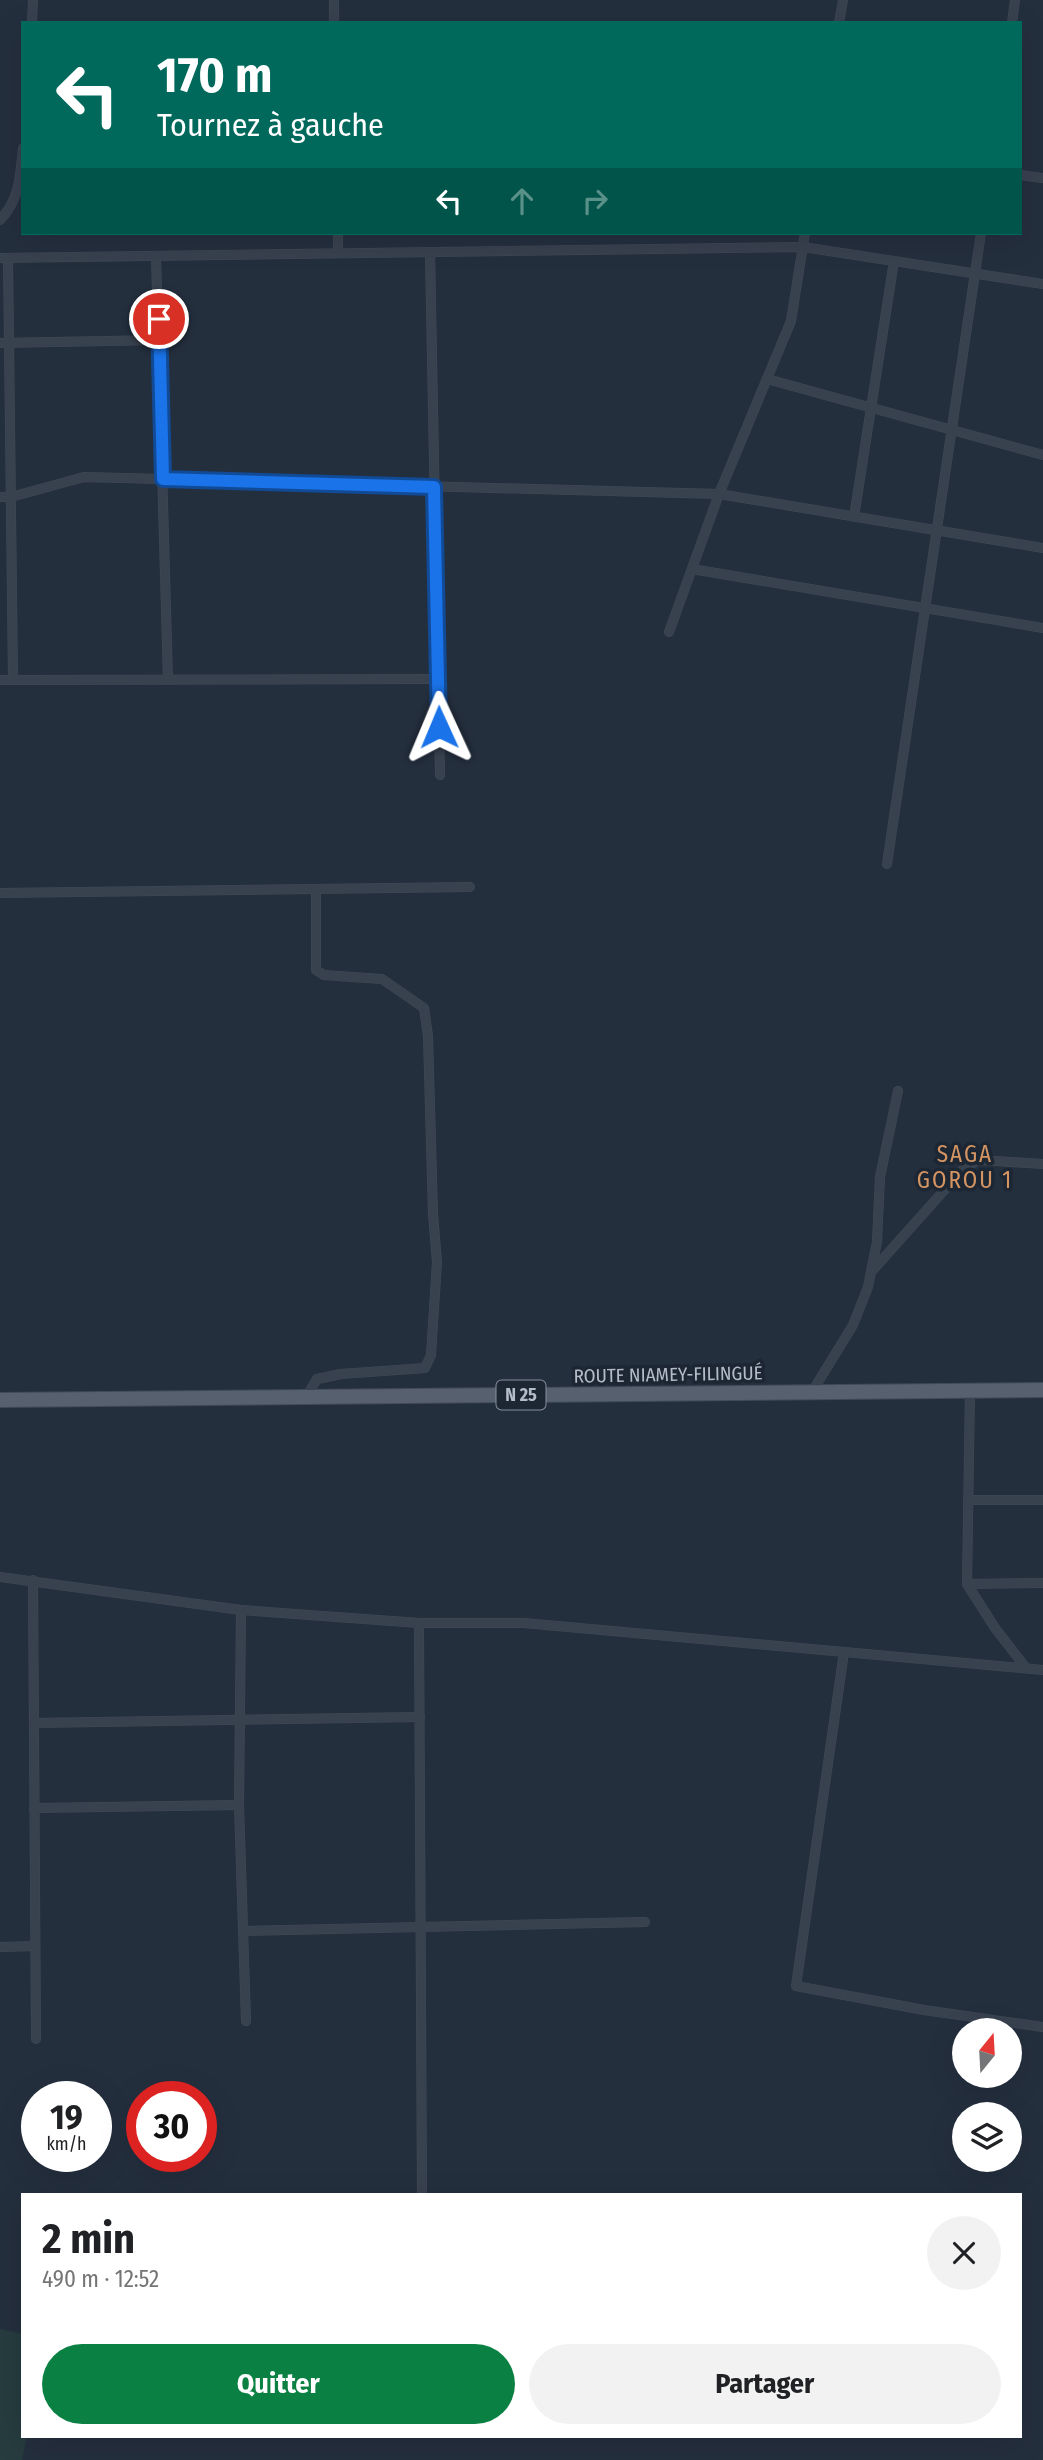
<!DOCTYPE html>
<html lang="fr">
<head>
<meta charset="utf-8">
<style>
  :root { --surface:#fff; --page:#f2f2f2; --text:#202124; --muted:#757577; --accent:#0b8043 }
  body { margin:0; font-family:"Fira Sans Condensed",sans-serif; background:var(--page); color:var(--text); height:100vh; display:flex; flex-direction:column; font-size:26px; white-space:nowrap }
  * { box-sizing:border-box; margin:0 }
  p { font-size:23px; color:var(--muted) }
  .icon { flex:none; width:38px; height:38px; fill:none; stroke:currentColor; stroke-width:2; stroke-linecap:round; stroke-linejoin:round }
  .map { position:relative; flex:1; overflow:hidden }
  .details { position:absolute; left:21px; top:2193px; width:1001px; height:245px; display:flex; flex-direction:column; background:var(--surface); border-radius:0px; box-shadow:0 7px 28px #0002 }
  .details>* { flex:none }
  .hud { position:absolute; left:21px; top:21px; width:1001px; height:214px; border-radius:0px; box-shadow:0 7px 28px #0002; background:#00695c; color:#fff; overflow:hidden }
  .needle { width:46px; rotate:18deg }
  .controls { position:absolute; left:952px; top:2018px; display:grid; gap:14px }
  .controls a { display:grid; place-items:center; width:70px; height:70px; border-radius:50%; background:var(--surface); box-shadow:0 7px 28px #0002; font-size:35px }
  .speed { position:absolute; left:21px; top:2081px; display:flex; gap:14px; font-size:35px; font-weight:700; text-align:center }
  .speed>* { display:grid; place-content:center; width:91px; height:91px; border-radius:50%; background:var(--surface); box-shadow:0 7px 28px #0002; line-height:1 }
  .speed small { font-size:18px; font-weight:400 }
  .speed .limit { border:10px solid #d22; background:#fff; color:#111 }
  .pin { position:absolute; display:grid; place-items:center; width:60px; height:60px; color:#fff; margin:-30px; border:4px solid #fff; border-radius:50%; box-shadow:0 2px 7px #0007 }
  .me { position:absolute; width:77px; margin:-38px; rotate:359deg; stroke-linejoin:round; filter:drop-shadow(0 0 5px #0008) }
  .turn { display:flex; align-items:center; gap:24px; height:147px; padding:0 21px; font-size:32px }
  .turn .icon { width:91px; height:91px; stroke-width:2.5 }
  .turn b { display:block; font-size:49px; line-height:60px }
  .lanes { display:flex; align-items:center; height:66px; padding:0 21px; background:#0003; justify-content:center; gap:35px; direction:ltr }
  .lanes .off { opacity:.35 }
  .round { display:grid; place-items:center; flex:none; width:74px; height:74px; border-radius:37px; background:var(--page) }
  .overview { display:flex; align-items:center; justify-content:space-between; height:119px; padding:0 21px }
  h1 { font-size:42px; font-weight:700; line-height:52px }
  .button { display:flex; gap:14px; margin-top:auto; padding:14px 21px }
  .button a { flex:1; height:80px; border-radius:42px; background:var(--accent); color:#fff; font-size:28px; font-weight:700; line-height:80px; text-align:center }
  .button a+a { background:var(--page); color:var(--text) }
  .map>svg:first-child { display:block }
</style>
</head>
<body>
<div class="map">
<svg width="1043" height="2460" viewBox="0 0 1043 2460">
  <rect width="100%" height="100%" fill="#242f3e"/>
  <path fill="#263c3f" d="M 0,2329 L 23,2334 L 23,2436 L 27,2436 L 22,2460 L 0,2460 Z"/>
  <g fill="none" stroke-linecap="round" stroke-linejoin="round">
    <g stroke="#414a57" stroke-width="10">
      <g id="minor">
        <path d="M 334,0 L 334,23"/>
        <path d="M 32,23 L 33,0"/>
        <path d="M 839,23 L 843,0"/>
        <path d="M 1012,23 L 1015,0"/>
        <path d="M 1020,175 L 1043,178"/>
        <path d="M 0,220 C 20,200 20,175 23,148"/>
        <path d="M 338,233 L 338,253"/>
        <path d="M 430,252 L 440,775"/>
        <path d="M 156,256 L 168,680"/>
        <path d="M 0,258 L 803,247 L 1043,284"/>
        <path d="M 8,258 L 13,680"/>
        <path d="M 0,343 L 160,340"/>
        <path d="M 767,379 L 1043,455"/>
        <path d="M 0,497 L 11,497 L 84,477 L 719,494 L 1043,548"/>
        <path d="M 854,517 L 894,261"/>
        <path d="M 692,569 L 1043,628"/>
        <path d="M 669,632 L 719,494 L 791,321 L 805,233"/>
        <path d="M 0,680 L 438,679"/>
        <path d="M 887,864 L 981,233"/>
        <path d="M 0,893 L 470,887"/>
        <path d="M 872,1271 L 965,1167 L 979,1160 L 1043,1164"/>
        <path d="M 970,1390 L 967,1584 L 995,1628 L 1026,1668"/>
        <path d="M 812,1392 L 853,1325 L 868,1287 L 877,1242 L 880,1177 L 898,1091"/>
        <path d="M 306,1397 L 317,1379 L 341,1374 L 425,1368 L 431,1355 L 437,1262 L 433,1214 L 428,1036 L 424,1008 L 382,979 L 324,975 L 316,970 L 316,889"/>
        <path d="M 968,1500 L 1043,1500"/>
        <path d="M 0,1577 L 241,1610 L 419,1623 L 524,1623 L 1043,1670"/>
        <path d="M 33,1580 L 36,2039"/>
        <path d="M 967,1584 L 1043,1583"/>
        <path d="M 241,1610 L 239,1805 L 246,2021"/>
        <path d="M 419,1623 L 422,2194"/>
        <path d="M 844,1652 L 796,1986 L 924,2010 L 1043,2027"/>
        <path d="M 34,1723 L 420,1717"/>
        <path d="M 34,1808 L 239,1805"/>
        <path d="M 244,1931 L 645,1922"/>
        <path d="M 0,1947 L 35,1946"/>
      </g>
    </g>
    <g stroke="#414a57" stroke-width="16">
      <path id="primary" d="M 0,1400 L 1043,1390"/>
    </g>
    <use href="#minor" stroke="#38414e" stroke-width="9"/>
    <use href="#primary" stroke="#56606e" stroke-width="14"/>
  </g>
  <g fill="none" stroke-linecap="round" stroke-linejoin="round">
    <g stroke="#114b97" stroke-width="18">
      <path id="route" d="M 159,319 L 163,479 L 434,487 L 439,727"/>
    </g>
    <use href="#route" stroke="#1a73e8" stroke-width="12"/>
  </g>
  <g text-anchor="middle" stroke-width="7" stroke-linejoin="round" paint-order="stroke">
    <rect fill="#1d2633" stroke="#878f9c" stroke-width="2" x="496.5" y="1380.5" width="49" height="29" rx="5"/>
    <g font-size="18" font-weight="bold" fill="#b4bcc9">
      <text x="521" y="1401">N 25</text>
    </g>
    <g font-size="19" fill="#b4bcc9" stroke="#1d2633">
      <text transform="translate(668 1374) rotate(-1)" y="7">ROUTE NIAMEY-FILINGUÉ</text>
    </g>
    <g font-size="23" letter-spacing="2" fill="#d59563" stroke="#1d2633">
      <text x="965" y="1162">SAGA<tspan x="965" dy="26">GOROU 1</tspan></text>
    </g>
  </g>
</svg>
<div class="controls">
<a><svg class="needle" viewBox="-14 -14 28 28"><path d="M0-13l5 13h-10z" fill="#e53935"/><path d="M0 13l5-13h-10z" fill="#757577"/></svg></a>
<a><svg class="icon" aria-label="layers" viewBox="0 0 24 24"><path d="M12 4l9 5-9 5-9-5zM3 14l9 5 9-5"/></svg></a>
</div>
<div class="speed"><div>19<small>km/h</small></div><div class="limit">30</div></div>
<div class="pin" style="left:159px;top:319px;background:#d93025"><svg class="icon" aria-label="arrive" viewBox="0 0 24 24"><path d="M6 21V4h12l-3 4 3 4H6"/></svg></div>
<svg class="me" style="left:439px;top:727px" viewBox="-20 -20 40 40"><path d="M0-17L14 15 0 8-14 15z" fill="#1a73e8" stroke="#fff" stroke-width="4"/></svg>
<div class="hud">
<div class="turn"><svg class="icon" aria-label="left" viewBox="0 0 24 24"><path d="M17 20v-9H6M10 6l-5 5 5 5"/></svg><div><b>170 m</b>Tournez à gauche</div></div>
<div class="lanes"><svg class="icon" aria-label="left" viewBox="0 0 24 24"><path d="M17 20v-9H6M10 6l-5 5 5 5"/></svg><svg class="icon off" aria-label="ahead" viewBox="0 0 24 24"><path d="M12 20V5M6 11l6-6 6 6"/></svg><svg class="icon off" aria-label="right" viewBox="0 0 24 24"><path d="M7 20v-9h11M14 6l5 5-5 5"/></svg></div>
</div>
<section class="details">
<div class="overview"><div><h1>2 min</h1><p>490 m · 12:52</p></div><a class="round"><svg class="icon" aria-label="close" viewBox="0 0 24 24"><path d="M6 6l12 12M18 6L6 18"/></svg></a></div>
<div class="button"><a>Quitter</a><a>Partager</a></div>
</section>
</div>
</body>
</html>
